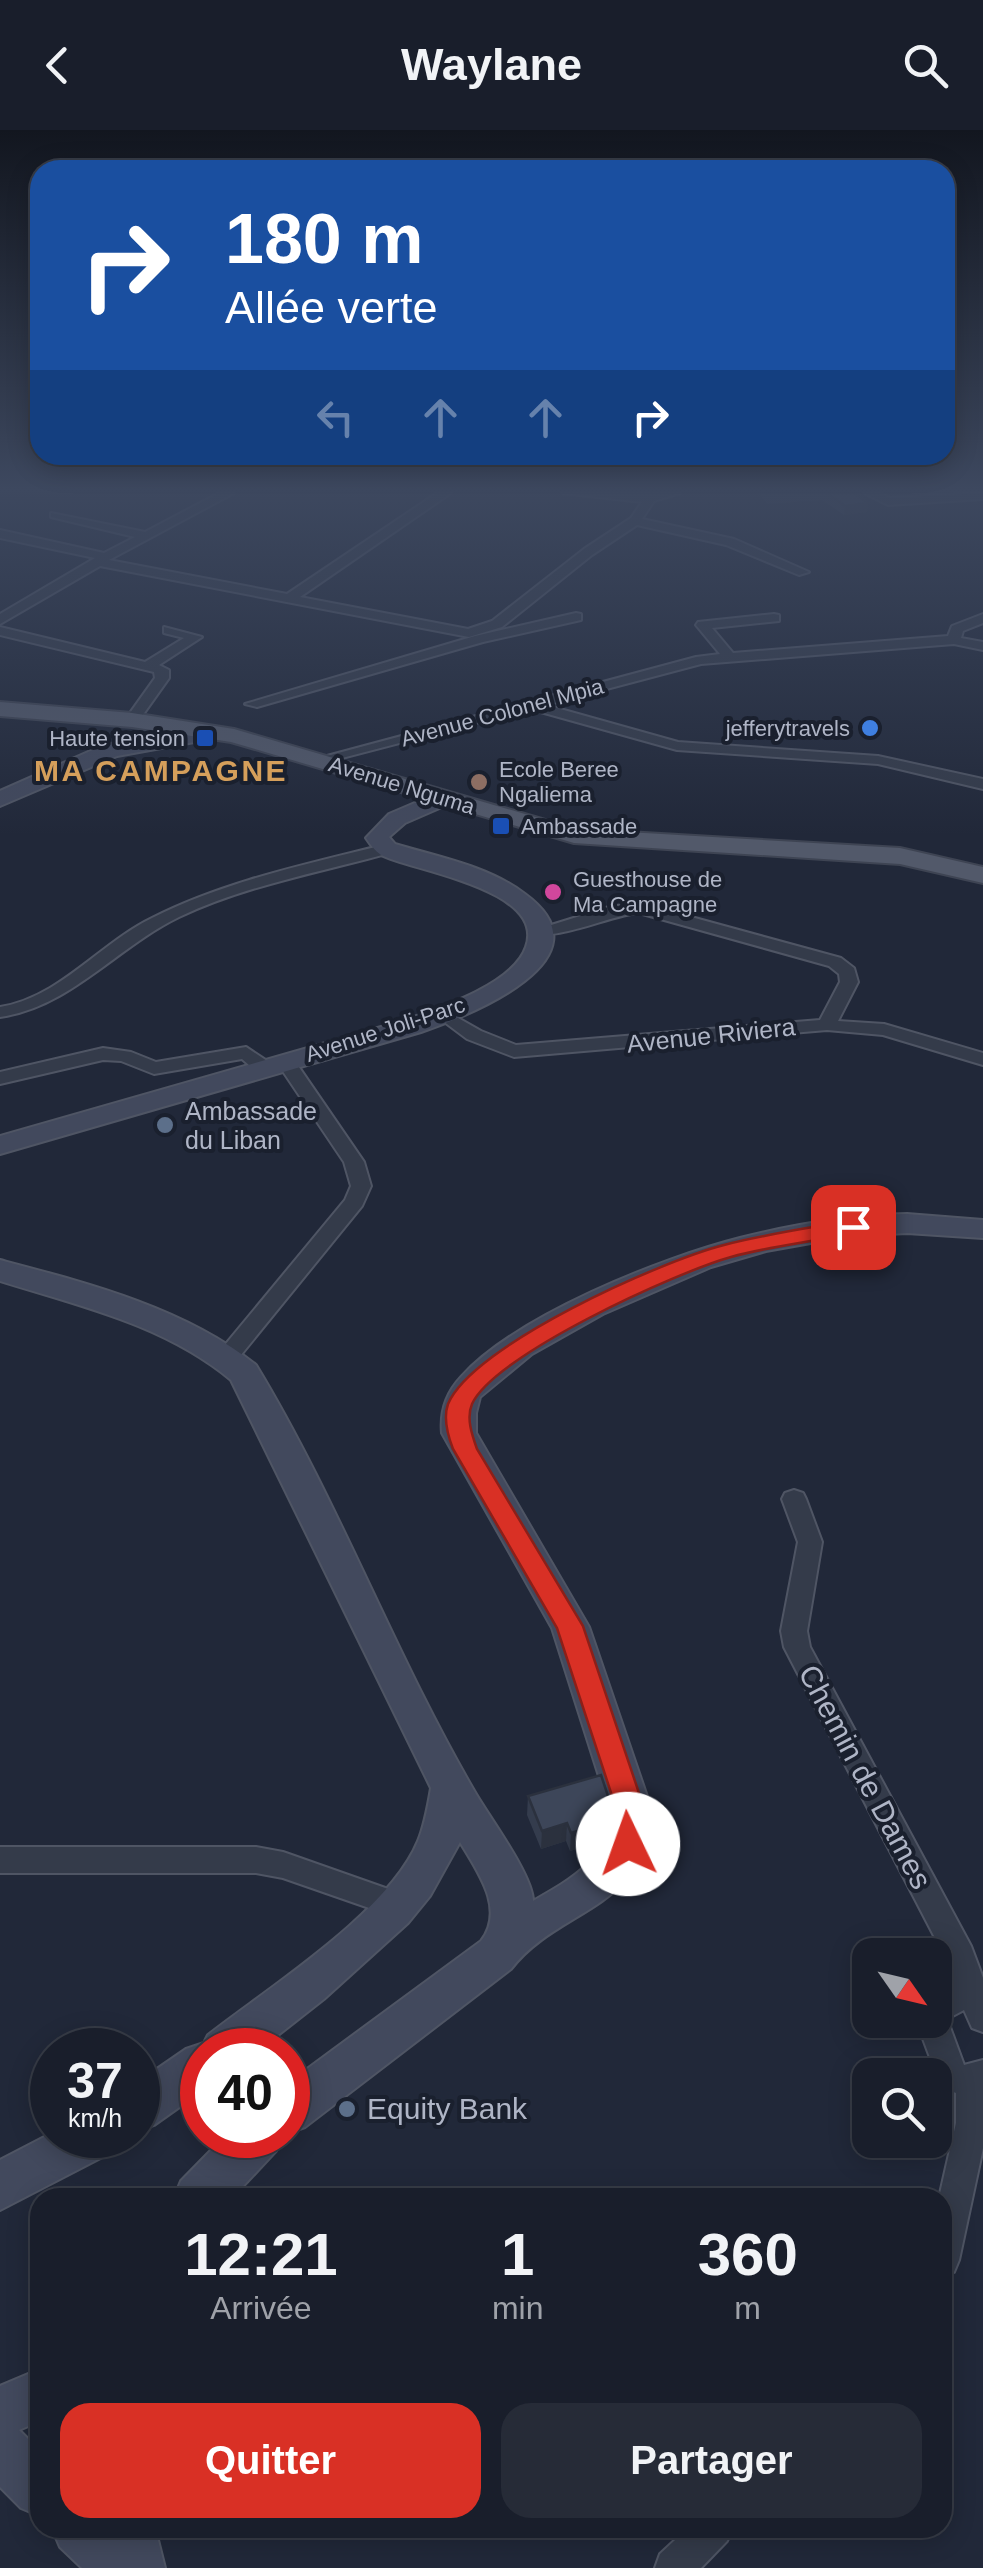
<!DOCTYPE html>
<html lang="fr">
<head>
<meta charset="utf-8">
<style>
  :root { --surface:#191e2b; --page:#262b37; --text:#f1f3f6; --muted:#9fa2a9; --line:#373c47; --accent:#d93025 }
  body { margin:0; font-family:Arial,sans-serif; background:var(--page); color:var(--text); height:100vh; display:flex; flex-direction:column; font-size:38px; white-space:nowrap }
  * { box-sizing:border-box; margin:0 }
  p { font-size:32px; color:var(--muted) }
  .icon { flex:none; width:55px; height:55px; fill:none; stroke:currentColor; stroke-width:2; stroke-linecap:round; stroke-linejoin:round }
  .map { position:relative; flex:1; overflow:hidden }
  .side { position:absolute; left:30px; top:2058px; width:922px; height:350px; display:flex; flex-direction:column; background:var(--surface); border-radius:30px; box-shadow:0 5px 25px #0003,0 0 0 2px var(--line) }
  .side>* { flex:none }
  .top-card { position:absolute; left:30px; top:30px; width:925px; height:305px; border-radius:30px; box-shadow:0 5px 25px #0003,0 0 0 2px var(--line); background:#1a4fa0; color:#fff; overflow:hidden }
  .needle { width:65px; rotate:124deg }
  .fabs { position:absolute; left:852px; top:1808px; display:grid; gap:20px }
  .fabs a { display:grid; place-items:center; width:100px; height:100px; border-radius:20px; background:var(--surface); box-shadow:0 5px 25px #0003,0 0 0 2px var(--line); font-size:50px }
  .speed { position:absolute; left:30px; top:1898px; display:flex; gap:20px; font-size:50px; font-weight:700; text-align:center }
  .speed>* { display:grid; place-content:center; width:130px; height:130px; border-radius:50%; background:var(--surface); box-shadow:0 5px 25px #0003,0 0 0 2px var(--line); line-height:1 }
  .speed small { font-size:25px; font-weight:400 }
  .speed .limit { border:15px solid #d22; background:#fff; color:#111 }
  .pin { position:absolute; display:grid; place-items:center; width:85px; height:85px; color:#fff; margin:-42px; border-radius:20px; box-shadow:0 5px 15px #0006 }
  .me { position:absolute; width:110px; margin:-55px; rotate:357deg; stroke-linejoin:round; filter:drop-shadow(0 0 8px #0008) }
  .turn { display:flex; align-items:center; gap:35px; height:210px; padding:0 30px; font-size:45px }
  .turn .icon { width:130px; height:130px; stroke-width:2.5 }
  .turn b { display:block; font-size:70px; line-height:85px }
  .lanes { display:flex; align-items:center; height:95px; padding:0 30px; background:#0003; justify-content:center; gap:50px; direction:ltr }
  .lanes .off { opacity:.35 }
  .eta { display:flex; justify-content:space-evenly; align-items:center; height:170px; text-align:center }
  .eta b { font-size:60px; font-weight:800; line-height:70px }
  .primary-button { display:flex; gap:20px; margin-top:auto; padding:20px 30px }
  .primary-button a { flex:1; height:115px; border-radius:30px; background:var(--accent); color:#fff; font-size:40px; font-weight:800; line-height:115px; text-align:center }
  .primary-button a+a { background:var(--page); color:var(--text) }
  header { display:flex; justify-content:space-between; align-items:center; height:130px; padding:0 30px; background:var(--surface); font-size:45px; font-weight:800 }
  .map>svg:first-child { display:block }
</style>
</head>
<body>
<header><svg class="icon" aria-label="back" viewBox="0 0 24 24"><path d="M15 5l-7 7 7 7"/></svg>Waylane<svg class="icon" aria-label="search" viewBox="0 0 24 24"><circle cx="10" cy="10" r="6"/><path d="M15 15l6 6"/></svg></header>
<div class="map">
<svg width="983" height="2438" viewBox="0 0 983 2438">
  <rect width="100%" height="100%" fill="#212839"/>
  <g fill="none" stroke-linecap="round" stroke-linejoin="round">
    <g stroke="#4f5564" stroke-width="4">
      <g id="street">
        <path d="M 219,363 L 234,363 L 109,430 L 287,464 L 437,363 L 451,363 L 300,467 L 468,499 L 492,491 L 584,419 L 631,388 L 642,372 L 562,363 L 680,363 L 654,371 L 642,389 L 734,409 L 809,442 L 799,445 L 726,415 L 637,395 L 592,425 L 502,497 L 469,507 L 100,436 L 0,494 L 0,484 L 95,428 L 0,408 L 0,400 L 104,423 L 135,407 L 51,387 L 51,383 L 145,402 Z"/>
        <path d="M 864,363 L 879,363 L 890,368 L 983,363 L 983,369 L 888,375 Z"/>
        <path d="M 576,483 L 581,484 L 581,490 L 483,512 L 257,577 L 245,574 L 475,506 Z"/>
        <path d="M 774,484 L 779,485 L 779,491 L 712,498 L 733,523 L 948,506 L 952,496 L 983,484 L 983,493 L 963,501 L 961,508 L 983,512 L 983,520 L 954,514 L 701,534 L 546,575 L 678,612 L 878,626 L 983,649 L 983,659 L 878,634 L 677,620 L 530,579 L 319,634 L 312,630 L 696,527 L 720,524 L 696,495 L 698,492 Z"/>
        <path d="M 0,497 L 145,532 L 184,508 L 164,503 L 164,497 L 202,507 L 159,535 L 169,540 L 169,548 L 137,593 L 132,594 L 125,590 L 155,548 L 154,542 L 0,505 Z"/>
        <path d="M 387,714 L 395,719 L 393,722 C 322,742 246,755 179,787 C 117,817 70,877 0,887 L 0,877 C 59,868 100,813 152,788 C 225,751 308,734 387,714 Z"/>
        <path d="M 640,773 L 841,828 L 854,838 L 858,852 L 838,891 L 884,894 L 983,923 L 983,935 L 883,905 L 827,900 L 514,927 L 467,909 L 435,885 L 444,880 L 481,901 L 516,915 L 820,890 L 840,852 L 839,844 L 829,836 L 639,783 C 613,784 551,814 532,801 L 609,777 Z"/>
        <path d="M 246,917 L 270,933 L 270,941 L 256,941 L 242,929 L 154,944 L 121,931 L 103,930 L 0,954 L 0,942 L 103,918 L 131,922 L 156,932 Z"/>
        <path d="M 285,925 L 292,927 L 364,1032 L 371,1056 L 362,1076 L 236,1231 L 220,1231 L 217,1226 L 220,1221 L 345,1070 L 351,1056 L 344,1032 L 276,931 Z"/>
        <path d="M 794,1360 L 803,1363 L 806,1369 L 822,1412 L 807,1501 L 810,1517 L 971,1816 L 983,1848 L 983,1902 L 972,1898 L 964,1880 L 947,1889 L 964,1935 L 983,1930 L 983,2018 L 959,2130 L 954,2142 L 942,2147 L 942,2068 L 939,2068 L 956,1993 L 956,1963 L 941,1957 L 916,1890 L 935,1890 L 935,1863 L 954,1853 L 946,1829 L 784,1517 L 781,1501 L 798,1412 L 782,1369 L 785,1363 Z"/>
        <path d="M 0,1717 L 256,1717 L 283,1722 L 408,1766 L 413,1775 L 408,1784 L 398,1788 L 283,1748 L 256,1743 L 0,1743 Z"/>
        <path d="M 688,2398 L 733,2398 L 727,2411 L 701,2438 L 655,2438 L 660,2424 Z"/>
      </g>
    </g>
    <g stroke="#4f5564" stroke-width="4">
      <g id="secondary">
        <path d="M 215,597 L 222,599 L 226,603 L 222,607 L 117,626 L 0,676 L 0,661 L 104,615 Z"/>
        <path d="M 443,661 L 451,663 L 454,668 L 451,673 L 405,693 L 389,707 L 395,714 C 438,727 488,736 525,764 C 614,829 470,885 421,902 L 0,1024 L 0,1006 L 402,891 C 437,879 513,855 526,817 C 547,759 413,741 381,725 C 375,721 370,714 366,708 L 389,684 Z"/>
        <path d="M 907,1084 L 983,1090 L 983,1108 L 907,1103 L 850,1106 L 766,1121 L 711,1137 L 603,1184 L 532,1224 L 480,1267 L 476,1283 L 476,1303 L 589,1497 L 653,1684 C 645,1780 558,1778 511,1839 L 305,1997 L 288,2003 L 288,1953 L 481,1811 C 506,1779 477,1741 460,1712 L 430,1766 L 408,1793 L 324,1869 L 259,1920 L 202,1920 L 202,1961 L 154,1995 L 138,2001 L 138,1952 L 186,1919 L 204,1913 L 208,1905 C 268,1858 389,1782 418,1711 C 425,1694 428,1676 431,1658 L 231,1250 C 165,1195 80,1176 0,1151 L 0,1130 C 87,1153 185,1178 256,1235 C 339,1372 395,1526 476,1664 C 490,1688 533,1746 533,1771 C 570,1750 607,1730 611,1684 L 552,1498 L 442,1303 C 440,1282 446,1263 461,1247 C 516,1186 661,1128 740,1108 C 795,1094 851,1085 907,1084 Z"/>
        <path d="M 52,2003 L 121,2005 L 114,2021 L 0,2080 L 0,2030 Z"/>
        <path d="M 226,2005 L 283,2005 L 276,2021 L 232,2068 L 174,2068 L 181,2051 Z"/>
        <path d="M 40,2239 L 40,2291 L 19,2300 L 40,2321 L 40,2386 L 21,2378 L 0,2357 L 0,2256 Z"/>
        <path d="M 52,2398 L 155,2398 L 165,2438 L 82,2438 L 60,2417 Z"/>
      </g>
    </g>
    <g stroke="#3e4453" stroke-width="4">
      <path id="primary" d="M 0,572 L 132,583 L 234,599 L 576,699 L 900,718 L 983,737 L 983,753 L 900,734 L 574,713 L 231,612 L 132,597 L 0,586 Z"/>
    </g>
    <use href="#street" fill="#343b4a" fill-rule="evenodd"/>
    <use href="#secondary" fill="#42495d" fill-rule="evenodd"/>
    <use href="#primary" fill="#52596a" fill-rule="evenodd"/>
  </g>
  <g fill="#343c4d">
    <path d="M 759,363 L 861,363 L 861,367 L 868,373 L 867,382 L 844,385 L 822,370 L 767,374 Z"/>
    <path d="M 528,1666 L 608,1666 L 607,1684 L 599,1712 L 570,1721 L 566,1711 L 541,1719 L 527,1685 Z"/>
  </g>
  <g fill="#2b313e">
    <path d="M 868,373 L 867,382 L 844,385 L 845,376 Z"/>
    <path d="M 608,1666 L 607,1684 L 599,1712 L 570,1721 L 571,1703 Z"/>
    <path d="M 567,1693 L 566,1711 L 541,1719 L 542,1701 Z"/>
  </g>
  <g fill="#3d4659" stroke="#2b313e" stroke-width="2.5">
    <path d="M 827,363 L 854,363 L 868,373 L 845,376 Z"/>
    <path d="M 601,1645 L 608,1666 L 600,1694 L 571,1703 L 567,1693 L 542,1701 L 528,1666 Z"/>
  </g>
  <linearGradient id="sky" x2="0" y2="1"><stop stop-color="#12161f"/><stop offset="0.51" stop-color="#3d485f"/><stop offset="1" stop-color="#3d485f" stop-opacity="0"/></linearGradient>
  <rect width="983" height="705" fill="url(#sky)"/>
  <path fill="#d93025" stroke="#8d1f18" stroke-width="2.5" d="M 853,1090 L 863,1097 L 860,1101 C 818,1112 773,1115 731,1127 C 677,1142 494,1225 472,1274 C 466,1288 472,1305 477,1319 L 583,1496 L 646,1684 L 638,1722 L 628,1726 L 617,1722 L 613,1714 L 618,1684 L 557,1498 L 453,1319 C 448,1306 443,1288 448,1274 C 473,1215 661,1131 724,1115 C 766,1104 810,1098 853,1090 Z"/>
  <circle fill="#3f7fe0" stroke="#1a202e" stroke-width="4" cx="870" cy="598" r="10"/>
  <g fill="#1a4fb4" stroke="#1a202e" stroke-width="4">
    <rect x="195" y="598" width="20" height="20" rx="5"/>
    <rect x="491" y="686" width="20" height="20" rx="5"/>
  </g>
  <circle fill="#8d6e63" stroke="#1a202e" stroke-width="4" cx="479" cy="652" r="10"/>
  <circle fill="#d1479c" stroke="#1a202e" stroke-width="4" cx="553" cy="762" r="10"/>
  <g fill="#5c6f8a" stroke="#1a202e" stroke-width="4">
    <circle cx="165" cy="995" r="10"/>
    <circle cx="347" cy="1979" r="10"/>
  </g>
  <g text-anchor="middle" stroke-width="8" stroke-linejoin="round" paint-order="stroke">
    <g font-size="22" fill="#afb5c6" stroke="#1a202e">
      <text transform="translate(502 582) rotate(-15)" y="8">Avenue Colonel Mpia</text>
      <text transform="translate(402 655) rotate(17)" y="8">Avenue Nguma</text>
      <text transform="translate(385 899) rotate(-18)" y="8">Avenue Joli-Parc</text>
    </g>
    <g font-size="22" fill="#afb5c6" stroke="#1a202e" text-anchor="start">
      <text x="850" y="606" text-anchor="end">jefferytravels</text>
      <text x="185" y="616" text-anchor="end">Haute tension</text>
      <text x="499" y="647">Ecole Beree<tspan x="499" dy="25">Ngaliema</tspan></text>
      <text x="521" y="704">Ambassade</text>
      <text x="573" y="757">Guesthouse de<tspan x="573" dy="25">Ma Campagne</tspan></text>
    </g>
    <g font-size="25" fill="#afb5c6" stroke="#1a202e">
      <text transform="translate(711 905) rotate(-6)" y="9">Avenue Riviera</text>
    </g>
    <g font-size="25" fill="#afb5c6" stroke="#1a202e" text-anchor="start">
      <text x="185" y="990">Ambassade<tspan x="185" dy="29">du Liban</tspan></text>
    </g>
    <g font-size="30" font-weight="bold" letter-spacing="2.5" fill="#d59f5b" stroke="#1a202e">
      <text x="161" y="651">MA CAMPAGNE</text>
    </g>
    <g font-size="30" fill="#afb5c6" stroke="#1a202e">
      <text transform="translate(865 1647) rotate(62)" y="10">Chemin de Dames</text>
    </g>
    <g font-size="30" fill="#afb5c6" stroke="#1a202e" text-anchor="start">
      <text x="367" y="1989">Equity Bank</text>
    </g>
  </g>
</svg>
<div class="fabs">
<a><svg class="needle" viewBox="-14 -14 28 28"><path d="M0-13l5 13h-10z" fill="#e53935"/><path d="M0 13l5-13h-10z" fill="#9fa2a9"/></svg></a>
<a><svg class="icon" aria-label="search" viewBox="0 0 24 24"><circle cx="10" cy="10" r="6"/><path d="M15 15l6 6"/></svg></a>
</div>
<div class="speed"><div>37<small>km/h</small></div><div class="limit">40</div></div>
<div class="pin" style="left:853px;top:1097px;background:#d93025"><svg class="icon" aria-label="arrive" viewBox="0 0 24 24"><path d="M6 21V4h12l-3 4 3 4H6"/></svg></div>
<svg class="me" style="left:628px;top:1714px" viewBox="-20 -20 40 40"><circle r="19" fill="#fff"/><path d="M0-13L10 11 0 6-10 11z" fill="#d93025"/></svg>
<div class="top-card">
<div class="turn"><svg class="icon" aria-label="right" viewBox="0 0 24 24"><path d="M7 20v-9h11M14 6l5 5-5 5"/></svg><div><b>180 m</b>Allée verte</div></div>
<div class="lanes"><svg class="icon off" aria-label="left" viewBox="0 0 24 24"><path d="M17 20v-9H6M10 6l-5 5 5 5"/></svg><svg class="icon off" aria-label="ahead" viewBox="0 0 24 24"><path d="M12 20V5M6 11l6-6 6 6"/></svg><svg class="icon off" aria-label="ahead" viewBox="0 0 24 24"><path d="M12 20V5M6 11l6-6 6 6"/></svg><svg class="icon" aria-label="right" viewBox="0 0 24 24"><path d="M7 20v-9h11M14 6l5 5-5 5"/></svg></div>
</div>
<section class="side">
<div class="eta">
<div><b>12:21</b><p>Arrivée</p></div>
<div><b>1</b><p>min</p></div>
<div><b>360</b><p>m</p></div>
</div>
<div class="primary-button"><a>Quitter</a><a>Partager</a></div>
</section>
</div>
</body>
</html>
